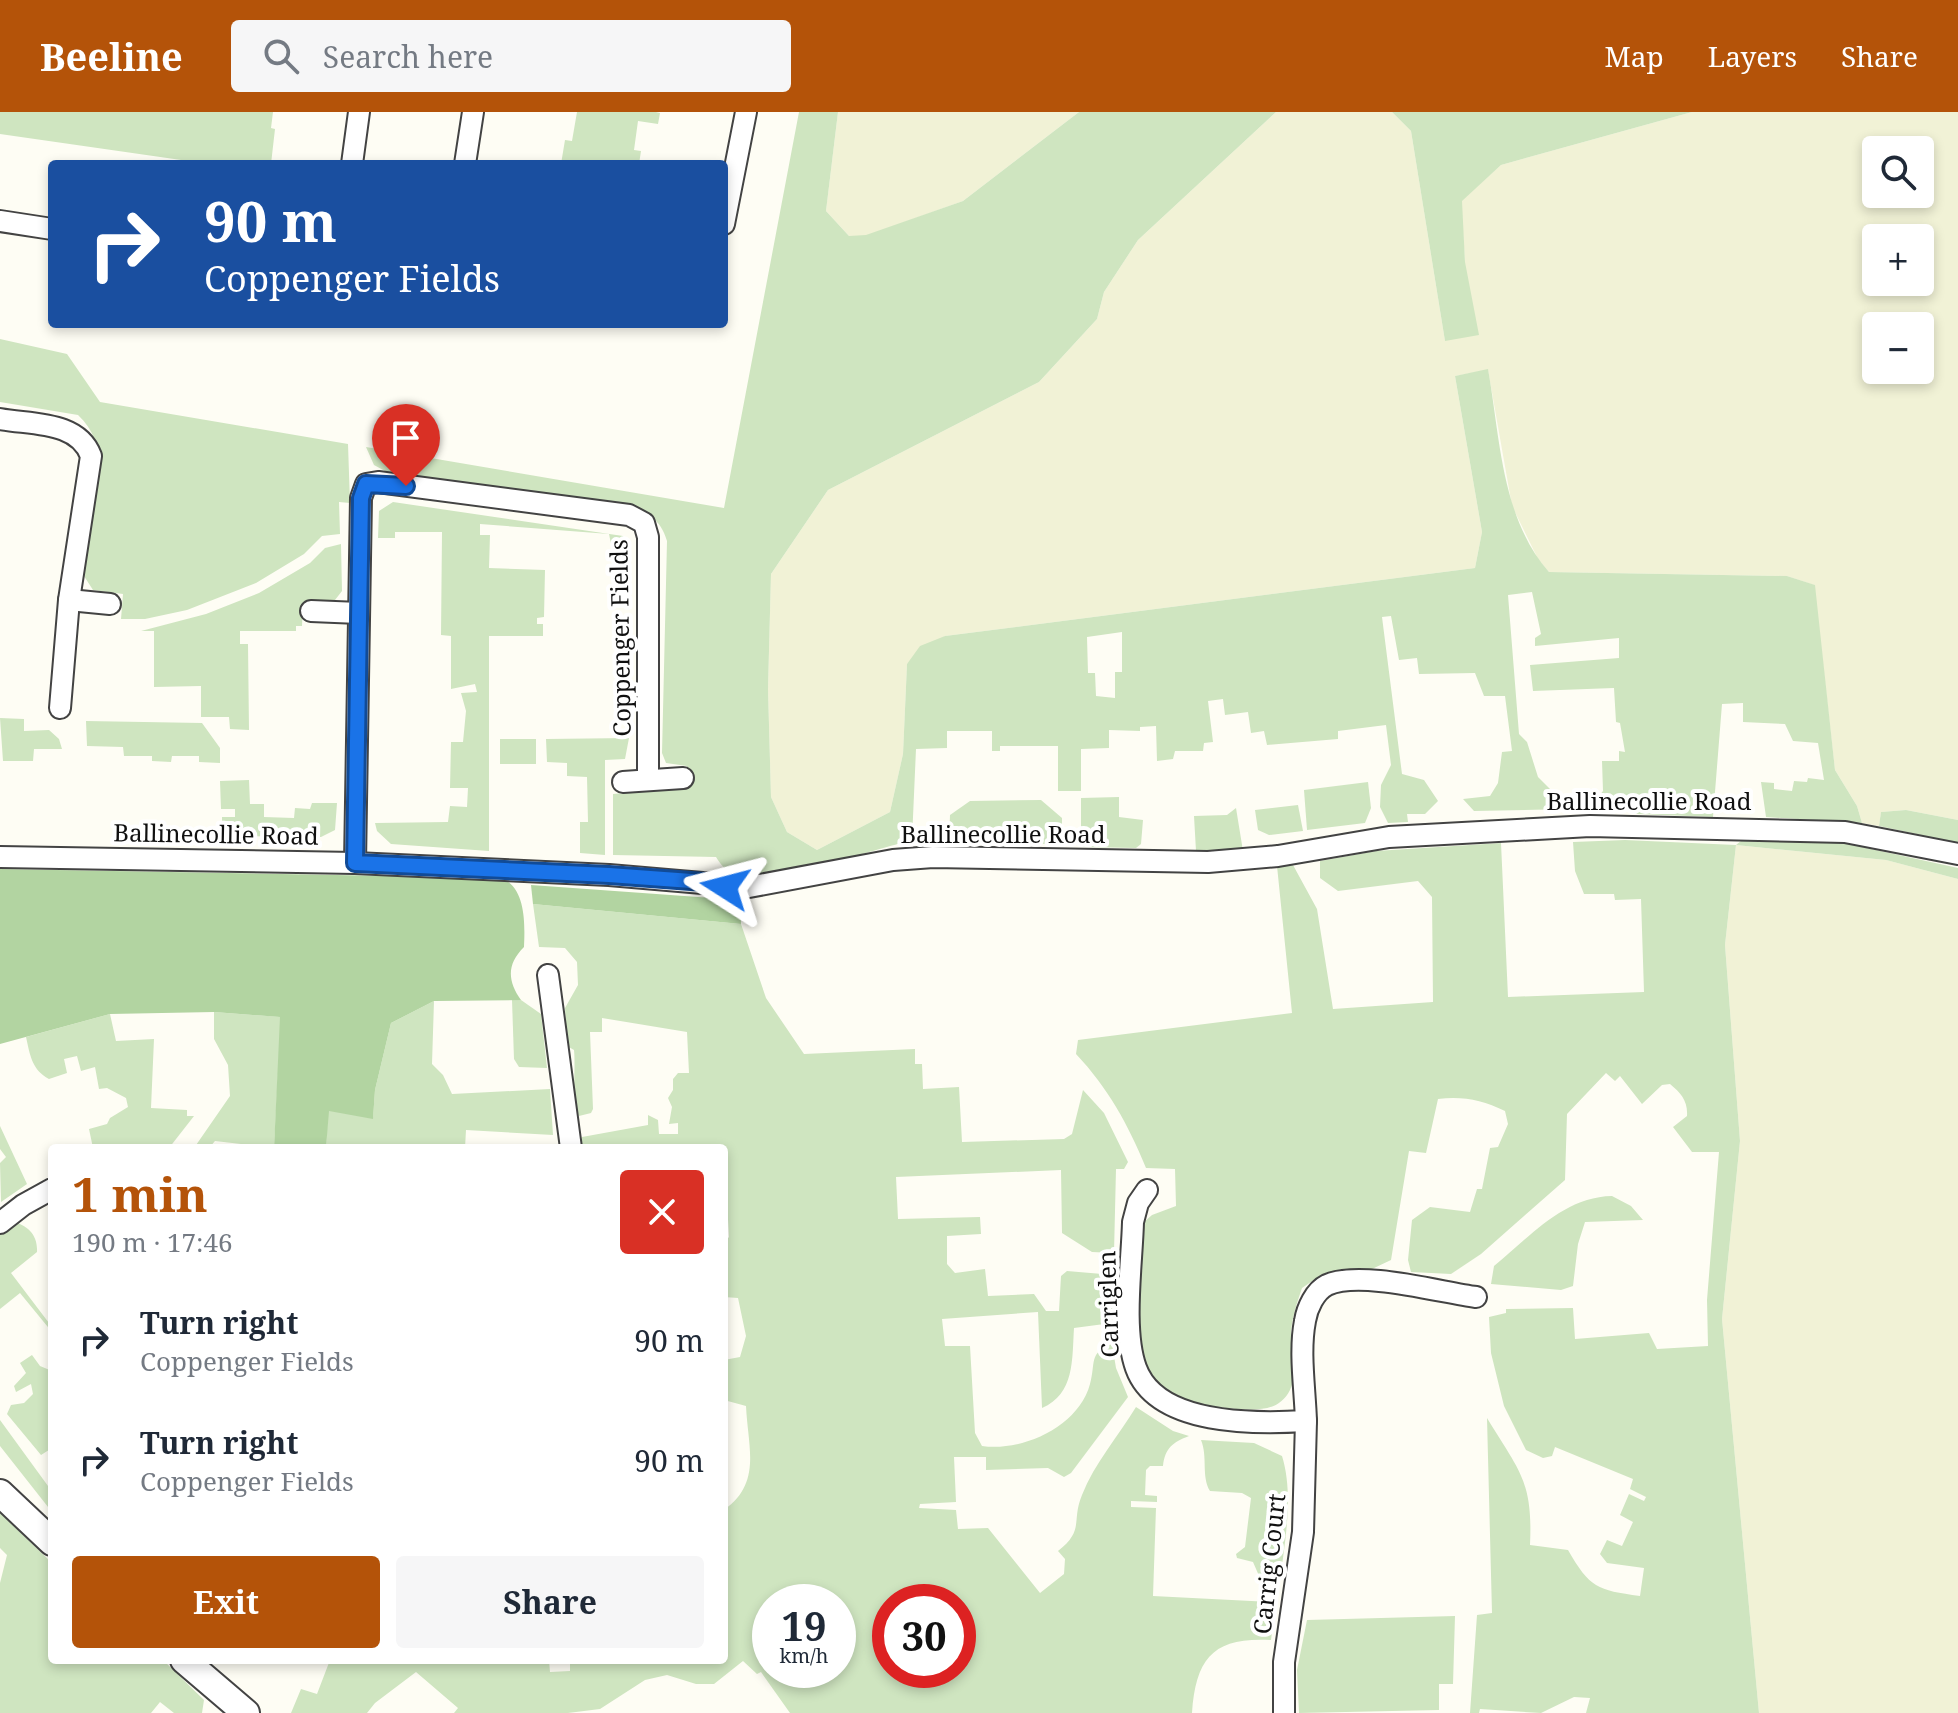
<!DOCTYPE html>
<html lang="en">
<head>
<meta charset="utf-8">
<style>
  :root { --surface:#fff; --page:#f6f6f7; --text:#1f2937; --muted:#747a83; --accent:#b45309 }
  body { margin:0; font-family:"Noto Serif",serif; background:var(--page); color:var(--text); height:100vh; display:flex; flex-direction:column; font-size:30px; white-space:nowrap }
  * { box-sizing:border-box; margin:0 }
  p { font-size:26px; color:var(--muted) }
  .icon { flex:none; width:44px; height:44px; fill:none; stroke:currentColor; stroke-width:2; stroke-linecap:round; stroke-linejoin:round }
  .map { position:relative; flex:1; overflow:hidden }
  .details { position:absolute; left:48px; top:1032px; width:680px; height:520px; display:flex; flex-direction:column; background:var(--surface); border-radius:8px; box-shadow:0 4px 12px #0003 }
  .details>* { flex:none }
  .top-card { position:absolute; left:48px; top:48px; width:680px; height:168px; border-radius:8px; box-shadow:0 4px 12px #0003; background:#1a4fa0; color:#fff; overflow:hidden }
  .fabs { position:absolute; left:1862px; top:24px; display:grid; gap:16px }
  .fabs a { display:grid; place-items:center; width:72px; height:72px; border-radius:8px; background:var(--surface); box-shadow:0 4px 12px #0003; font-size:40px }
  .speed { position:absolute; left:752px; top:1472px; display:flex; gap:16px; font-size:40px; font-weight:700; text-align:center }
  .speed>* { display:grid; place-content:center; width:104px; height:104px; border-radius:50%; background:var(--surface); box-shadow:0 4px 12px #0003; line-height:1 }
  .speed small { font-size:20px; font-weight:400 }
  .speed .limit { border:12px solid #d22; background:#fff; color:#111 }
  .pin { position:absolute; display:grid; place-items:center; width:68px; height:68px; color:#fff; margin:-82px -34px; border-radius:50% 50% 50% 0; rotate:-45deg; box-shadow:0 0 8px #0007 }
  .pin .icon { rotate:45deg }
  .me { position:absolute; width:88px; margin:-44px; rotate:279deg; stroke-linejoin:round; filter:drop-shadow(0 0 6px #0008) }
  .turn { display:flex; align-items:center; gap:28px; height:168px; padding:0 24px; font-size:36px }
  .turn .icon { width:104px; height:104px; stroke-width:2.5 }
  .turn b { display:block; font-size:56px; line-height:68px }
  .round { display:grid; place-items:center; flex:none; width:84px; height:84px; border-radius:8px; background:var(--page) }
  .head { display:flex; align-items:center; justify-content:space-between; height:136px; padding:0 24px }
  h1 { font-size:48px; font-weight:700; line-height:60px; color:var(--accent) }
  .primary-button { display:flex; gap:16px; margin-top:auto; padding:16px 24px }
  .primary-button a { flex:1; height:92px; border-radius:8px; background:var(--accent); color:#fff; font-size:32px; font-weight:700; line-height:92px; text-align:center }
  .primary-button a+a { background:var(--page); color:var(--text) }
  ul { padding:0; list-style:none }
  li { display:flex; align-items:center; gap:24px; height:120px; padding:0 24px }
  li div { flex:1 }
  li b { display:block; font-size:30px }
  li em { font-style:normal }
  header { display:flex; align-items:center; gap:48px; box-sizing:border-box; height:112px; padding:0 40px; background:var(--accent); color:#fff }
  header strong { font-size:38px }
  nav { display:flex; gap:44px; margin-inline-start:auto; font-size:28px }
  .search { width:560px; height:72px; background:var(--page); display:flex; align-items:center; gap:20px; box-sizing:border-box; padding:0 28px; border-radius:8px; color:var(--muted); font-size:30px }
  .map>svg:first-child { display:block }
</style>
</head>
<body>
<header>
<strong>Beeline</strong>
<div class="search"><svg class="icon" aria-label="search" viewBox="0 0 24 24"><circle cx="10" cy="10" r="6"/><path d="M15 15l6 6"/></svg>Search here</div>
<nav><a>Map</a><a>Layers</a><a>Share</a></nav>
</header>
<div class="map">
<svg width="1958" height="1601" viewBox="0 0 1958 1601">
  <rect width="100%" height="100%" fill="#fefdf4"/>
  <g fill="#f1f2d6" fill-rule="evenodd">
    <path d="M 838,0 L 1079,0 L 963,89 L 866,124 L 849,124 L 826,99 Z"/>
    <path d="M 1276,0 L 1392,0 L 1411,19 L 1445,229 L 1465,150 L 1461,89 L 1501,53 L 1692,0 L 1958,0 L 1958,708 L 1906,698 L 1881,700 L 1879,714 L 1862,711 L 1857,694 L 1835,658 L 1814,473 L 1787,464 L 1549,460 L 1538,447 L 1512,394 L 1488,258 L 1455,264 L 1482,420 L 1475,456 L 945,524 L 907,552 L 903,642 L 890,700 L 817,738 L 787,720 L 771,685 L 768,577 L 771,462 L 828,378 L 1039,270 L 1097,207 L 1104,180 L 1138,128 ZM 1876,38 L 1920,38 L 1920,82 L 1876,82 ZM 1876,126 L 1920,126 L 1920,170 L 1876,170 ZM 1876,214 L 1920,214 L 1920,258 L 1876,258 Z"/>
    <path d="M 1736,733 L 1886,748 L 1958,767 L 1958,1601 L 1759,1601 L 1722,1207 L 1740,1029 L 1725,833 Z"/>
  </g>
  <g fill="#cfe5c0" fill-rule="evenodd">
    <path d="M 0,0 L 273,0 L 271,16 L 275,17 L 271,52 L 209,52 L 0,22 Z"/>
    <path d="M 577,0 L 656,0 L 660,1 L 658,12 L 638,9 L 634,38 L 641,39 L 639,52 L 561,52 L 565,28 L 572,29 Z"/>
    <path d="M 799,0 L 838,0 L 826,99 L 849,124 L 866,123 L 963,89 L 1079,0 L 1276,0 L 1138,128 L 1104,180 L 1097,207 L 1039,270 L 828,378 L 771,462 L 768,577 L 771,685 L 787,720 L 817,738 L 890,700 L 903,642 L 907,552 L 920,534 L 945,524 L 1475,456 L 1482,420 L 1455,264 L 1488,257 C 1500,324 1501,406 1549,460 L 1787,464 L 1815,473 L 1835,658 L 1857,694 L 1862,711 L 1766,705 L 1761,670 L 1774,671 L 1774,677 L 1792,679 L 1794,669 L 1807,670 L 1808,666 L 1824,668 L 1818,631 L 1793,629 L 1785,612 L 1743,610 L 1743,591 L 1722,592 L 1713,705 L 1637,702 L 1628,695 L 1589,696 L 1603,679 L 1602,649 L 1619,649 L 1619,639 L 1625,640 L 1620,611 L 1616,610 L 1614,576 L 1533,579 L 1530,553 L 1619,546 L 1619,526 L 1535,534 L 1535,526 L 1541,522 L 1532,480 L 1508,483 L 1519,622 L 1527,630 L 1538,665 L 1570,697 L 1474,699 L 1463,687 L 1490,684 L 1498,671 L 1502,640 L 1512,639 L 1505,584 L 1484,584 L 1475,561 L 1419,562 L 1417,546 L 1399,548 L 1391,504 L 1382,505 L 1402,662 L 1424,668 L 1438,689 L 1425,702 L 1407,702 L 1408,710 L 1388,711 L 1380,695 L 1381,673 L 1391,653 L 1386,613 L 1338,619 L 1338,627 L 1267,633 L 1264,619 L 1251,621 L 1248,600 L 1225,603 L 1223,587 L 1208,589 L 1213,630 L 1204,631 L 1203,639 L 1175,639 L 1173,647 L 1157,649 L 1156,614 L 1140,615 L 1140,619 L 1109,618 L 1109,636 L 1081,637 L 1081,679 L 1058,679 L 1058,634 L 1000,634 L 1000,639 L 992,639 L 992,619 L 947,619 L 947,636 L 916,637 L 912,728 C 877,737 770,772 740,764 C 728,761 722,755 716,745 L 613,743 L 613,682 L 688,676 L 687,654 L 666,651 L 662,641 L 667,429 C 660,405 648,403 626,396 L 385,359 L 374,353 L 366,335 L 724,396 ZM 1122,520 L 1122,560 L 1115,560 L 1115,586 L 1096,584 L 1095,561 L 1088,561 L 1087,525 Z"/>
    <path d="M 1392,0 L 1692,0 L 1501,53 L 1462,89 L 1465,150 L 1479,223 L 1445,229 L 1411,19 Z"/>
    <path d="M 0,227 L 67,242 L 100,290 L 348,332 L 350,391 L 339,390 L 340,422 L 322,424 L 304,442 L 256,471 L 187,498 L 145,507 L 121,507 L 123,482 L 93,478 L 84,464 C 82,411 123,345 78,303 L 0,290 Z"/>
    <path d="M 393,390 L 623,424 L 630,438 L 612,437 L 609,422 L 480,412 L 480,423 L 490,423 L 489,456 L 545,458 L 544,505 L 537,506 L 537,512 L 543,512 L 543,524 L 489,524 L 489,739 L 391,732 L 377,719 L 375,711 L 448,710 L 450,694 L 467,695 L 468,676 L 450,676 L 451,630 L 463,630 L 466,599 L 461,581 L 477,580 L 475,572 L 451,577 L 451,524 L 441,523 L 442,420 L 395,420 L 395,426 L 378,426 L 379,399 Z"/>
    <path d="M 341,432 L 342,479 L 335,488 L 303,490 L 302,514 L 296,514 L 296,519 L 240,519 L 240,532 L 248,532 L 249,618 L 230,617 L 229,605 L 201,605 L 201,574 L 154,575 L 154,519 L 141,519 L 206,502 L 259,481 L 310,451 L 325,436 Z"/>
    <path d="M 0,606 L 24,607 L 24,619 L 49,618 L 59,627 L 62,637 L 34,637 L 33,649 L 3,649 Z"/>
    <path d="M 86,609 L 202,611 L 220,636 L 220,651 L 199,650 L 199,644 L 172,644 L 171,650 L 152,649 L 152,644 L 124,644 L 123,635 L 87,634 Z"/>
    <path d="M 629,626 L 625,647 L 605,648 L 605,743 L 580,741 L 580,710 L 588,710 L 587,665 L 567,664 L 567,651 L 547,650 L 546,627 Z"/>
    <rect x="500" y="627" width="36" height="25"/>
    <path d="M 249,668 L 250,692 L 264,692 L 264,705 L 294,706 L 295,696 L 310,697 L 312,691 L 337,691 L 335,718 L 321,725 L 222,724 L 222,705 L 235,705 L 235,697 L 221,697 L 220,669 Z"/>
    <path d="M 1368,670 L 1371,696 L 1365,711 L 1307,718 L 1304,678 Z"/>
    <path d="M 1119,685 L 1119,705 L 1143,708 L 1141,732 L 1136,736 L 1081,735 L 1081,686 Z"/>
    <path d="M 1041,688 L 1062,706 L 1062,722 L 1051,732 L 949,729 L 950,703 L 970,689 Z"/>
    <path d="M 1298,693 L 1303,719 L 1269,723 L 1258,718 L 1255,698 Z"/>
    <path d="M 1236,696 L 1243,739 L 1196,739 L 1194,704 L 1227,703 Z"/>
    <path d="M 1906,698 L 1958,708 L 1958,731 L 1879,714 L 1881,700 Z"/>
    <path d="M 1747,724 L 1844,731 L 1958,756 L 1958,767 L 1886,748 L 1736,733 L 1725,833 L 1740,1029 L 1722,1207 L 1759,1601 L 1586,1601 L 1590,1586 L 1574,1585 L 1541,1601 L 1480,1597 L 1479,1601 L 1470,1601 L 1477,1503 L 1492,1501 L 1487,1306 C 1519,1359 1533,1368 1530,1433 L 1568,1438 C 1590,1476 1597,1478 1640,1484 L 1644,1456 L 1607,1451 L 1600,1442 L 1607,1428 L 1622,1434 L 1633,1410 L 1620,1403 L 1629,1382 L 1644,1389 L 1646,1385 L 1630,1377 L 1633,1367 L 1555,1335 L 1552,1344 L 1543,1346 L 1526,1338 L 1504,1294 L 1491,1241 L 1489,1205 L 1506,1201 L 1506,1197 L 1573,1196 L 1575,1227 L 1649,1221 L 1657,1237 L 1708,1234 L 1707,1188 L 1719,1040 L 1692,1040 L 1673,1015 L 1687,1004 C 1688,989 1681,981 1670,972 L 1662,973 L 1642,992 L 1620,964 L 1615,969 L 1606,961 L 1567,1002 L 1565,1068 L 1481,1142 L 1451,1162 L 1411,1160 L 1408,1148 L 1412,1108 L 1430,1095 L 1470,1100 L 1477,1077 L 1482,1077 L 1490,1036 L 1498,1035 L 1508,1012 L 1505,999 C 1482,988 1463,984 1438,987 L 1426,1041 L 1409,1039 L 1391,1148 L 1372,1157 L 1342,1157 L 1321,1163 L 1302,1176 C 1297,1191 1291,1208 1291,1224 C 1292,1242 1298,1261 1290,1278 C 1279,1300 1257,1298 1237,1297 C 1209,1294 1178,1292 1157,1271 C 1129,1243 1142,1149 1144,1110 L 1152,1103 L 1176,1094 L 1175,1057 L 1146,1056 C 1128,1012 1108,976 1076,942 L 1078,928 L 1292,901 L 1277,754 L 1293,753 L 1317,797 L 1333,897 L 1433,890 L 1432,785 L 1418,769 L 1338,779 L 1320,766 L 1320,749 L 1376,739 L 1501,731 L 1508,885 L 1644,880 L 1641,787 L 1615,788 L 1614,782 L 1584,782 L 1575,759 L 1573,730 L 1625,728 L 1736,733 Z"/>
    <path d="M 533,792 L 741,812 L 766,886 L 804,942 L 915,937 L 915,952 L 922,952 L 923,977 L 959,975 L 962,1030 L 1064,1027 L 1072,1022 L 1083,978 L 1104,1001 L 1128,1050 L 1124,1057 L 1116,1057 L 1114,1141 L 1092,1140 L 1062,1121 L 1061,1058 L 896,1065 L 898,1107 L 980,1105 L 981,1122 L 947,1124 L 947,1152 L 955,1161 L 985,1157 L 988,1184 L 1034,1182 L 1046,1199 L 1059,1199 L 1061,1164 L 1067,1159 L 1114,1163 L 1112,1211 L 1074,1216 C 1072,1247 1075,1282 1042,1296 L 1038,1200 L 942,1207 L 945,1234 L 970,1234 L 975,1321 L 982,1334 C 1023,1340 1079,1314 1090,1272 C 1096,1251 1088,1241 1112,1232 L 1116,1256 L 1128,1285 L 1071,1361 L 1064,1365 L 1048,1356 L 986,1358 L 986,1345 L 954,1345 L 956,1390 L 920,1392 L 919,1396 L 956,1398 L 958,1417 L 988,1416 L 1040,1481 L 1064,1462 L 1065,1447 L 1058,1439 C 1085,1418 1071,1409 1082,1383 C 1094,1352 1119,1323 1136,1295 L 1173,1319 L 1189,1324 C 1173,1330 1165,1336 1163,1354 L 1150,1354 L 1146,1358 L 1145,1383 L 1157,1384 L 1157,1390 L 1131,1389 L 1131,1395 L 1156,1396 L 1153,1484 L 1271,1490 L 1275,1496 L 1271,1528 C 1214,1525 1196,1545 1192,1601 L 790,1601 L 761,1560 L 757,1562 L 743,1549 L 714,1572 L 696,1572 L 667,1563 L 645,1568 L 600,1597 L 568,1601 L 454,1601 L 458,1596 L 416,1560 L 375,1591 L 367,1601 L 291,1601 L 301,1577 L 317,1582 L 330,1548 L 549,1548 L 550,1560 L 570,1559 L 570,1548 L 724,1548 L 724,1398 C 762,1371 748,1336 746,1294 L 724,1288 L 724,1248 L 740,1245 L 746,1224 L 738,1186 L 724,1185 L 724,1131 L 729,1125 L 724,1036 L 579,1036 L 582,1025 L 648,1013 L 648,1003 L 658,1008 L 659,1022 L 678,1022 L 678,1011 L 669,1012 L 672,995 L 668,986 L 673,978 L 673,967 L 678,961 L 689,961 L 687,920 L 602,906 L 602,920 L 590,920 L 593,997 L 591,1001 L 579,1004 C 571,991 576,957 574,938 L 567,934 L 565,896 L 578,873 L 577,850 L 565,836 L 539,835 ZM 770,1490 L 838,1490 L 838,1558 L 770,1558 ZM 890,1490 L 958,1490 L 958,1558 L 890,1558 Z"/>
    <path d="M 512,888 L 521,888 L 541,902 L 547,956 L 519,955 L 514,947 Z"/>
    <path d="M 434,889 L 432,952 L 443,963 L 452,982 L 550,977 L 553,1023 L 466,1018 L 465,1036 L 326,1036 L 328,998 L 373,1006 L 375,978 L 391,911 Z"/>
    <path d="M 214,900 L 281,905 L 274,1036 L 215,1029 L 209,1036 L 194,1036 L 230,984 L 228,953 L 214,927 Z"/>
    <path d="M 110,902 L 116,929 L 154,927 L 151,996 L 187,998 L 187,1004 L 194,1004 L 169,1036 L 93,1036 L 89,1017 L 107,1012 L 110,1006 L 128,995 L 126,986 L 107,976 L 99,977 L 95,955 L 81,959 L 77,944 L 64,947 L 67,961 L 49,967 C 32,958 30,943 26,925 Z"/>
    <path d="M 0,1014 L 27,1072 L 1,1090 L 0,1051 L 6,1045 L 0,1037 Z"/>
    <path d="M 1612,1084 L 1631,1094 L 1643,1108 L 1585,1110 L 1578,1132 L 1573,1174 L 1561,1178 L 1491,1172 L 1494,1154 C 1530,1125 1563,1085 1612,1084 Z"/>
    <path d="M 11,1109 C 28,1113 38,1123 37,1140 L 11,1161 L 52,1215 L 52,1220 L 20,1181 L 0,1197 L 0,1120 Z"/>
    <path d="M 32,1243 L 40,1254 L 52,1259 L 52,1336 L 41,1343 L 7,1302 L 11,1293 L 24,1291 L 33,1282 L 31,1272 L 16,1280 L 14,1274 L 26,1261 L 20,1251 Z"/>
    <path d="M 0,1308 L 48,1374 L 52,1370 L 49,1379 L 52,1400 L 0,1334 Z"/>
    <path d="M 1201,1328 L 1254,1331 L 1282,1344 C 1294,1383 1285,1428 1280,1469 L 1263,1473 L 1253,1450 L 1237,1446 L 1236,1442 L 1245,1435 L 1251,1386 L 1242,1381 L 1210,1379 C 1201,1364 1208,1345 1201,1328 Z"/>
    <path d="M 0,1401 L 52,1451 L 52,1548 L 163,1548 L 204,1588 L 202,1601 L 174,1601 L 160,1590 L 151,1601 L 0,1601 L 0,1471 L 7,1443 L 0,1436 Z"/>
    <path d="M 1455,1504 L 1453,1572 L 1439,1572 L 1439,1598 L 1299,1601 L 1297,1558 L 1307,1508 Z"/>
  </g>
  <g fill="#b2d4a1">
    <path d="M 0,757 L 501,766 C 526,775 525,812 524,835 C 507,852 507,868 521,888 L 434,889 L 391,911 L 375,978 L 373,1007 L 329,999 L 326,1036 L 274,1036 L 280,905 L 214,900 L 110,902 L 0,932 Z"/>
    <path d="M 531,773 L 740,788 L 741,812 L 533,792 Z"/>
  </g>
  <g fill="none" stroke-linecap="round" stroke-linejoin="round">
    <g stroke="#434343" stroke-width="24">
      <g id="minor">
        <path d="M 352,52 L 359,0"/>
        <path d="M 465,52 L 473,0"/>
        <path d="M 0,109 L 52,117"/>
        <path d="M 724,112 L 746,0"/>
        <path d="M 0,307 C 33,313 78,309 91,344 L 69,488 L 60,596"/>
        <path d="M 69,488 L 110,492"/>
        <path d="M 311,499 L 359,501"/>
        <path d="M 623,670 L 683,666"/>
        <path d="M 0,745 L 355,751 L 609,763 L 749,775 L 893,748 L 933,745 L 1208,750 L 1278,744 L 1389,725 L 1590,714 L 1845,720 L 1958,742"/>
        <path d="M 355,751 L 361,386 L 366,372 L 378,370 L 629,403 L 644,411 L 648,425 L 648,668"/>
        <path d="M 548,863 L 571,1036"/>
        <path d="M 1147,1078 L 1138,1091 L 1133,1110 C 1132,1151 1122,1218 1136,1256 C 1157,1314 1256,1312 1306,1309 C 1305,1277 1299,1240 1305,1209 C 1307,1196 1315,1179 1327,1173 C 1360,1158 1439,1180 1476,1185"/>
        <path d="M 0,1111 L 23,1093 L 52,1077"/>
        <path d="M 1284,1601 L 1284,1550 L 1303,1420 L 1306,1309"/>
      </g>
    </g>
    <g stroke="#434343" stroke-width="30">
      <g id="tertiary">
        <path d="M 0,1381 L 52,1430"/>
        <path d="M 184,1548 L 246,1601"/>
      </g>
    </g>
    <use href="#minor" stroke="#fff" stroke-width="20"/>
    <use href="#tertiary" stroke="#fff" stroke-width="26"/>
  </g>
  <g fill="none" stroke-linecap="round" stroke-linejoin="round">
    <g stroke="#114b97" stroke-width="20">
      <path id="route" d="M 406,374 L 366,372 L 361,386 L 355,751 L 609,763 L 705,770 L 725,775"/>
    </g>
    <use href="#route" stroke="#1a73e8" stroke-width="14"/>
  </g>
  <g text-anchor="middle" stroke-width="8" stroke-linejoin="round" paint-order="stroke">
    <g font-size="24" fill="#101010" stroke="#fff">
      <text transform="translate(621 526) rotate(-91)" y="8">Coppenger Fields</text>
      <text x="1649" y="698">Ballinecollie Road</text>
      <text transform="translate(216 723) rotate(1)" y="8">Ballinecollie Road</text>
      <text x="1003" y="731">Ballinecollie Road</text>
      <text transform="translate(1109 1192) rotate(-92)" y="8">Carriglen</text>
      <text transform="translate(1270 1452) rotate(-84)" y="8">Carrig Court</text>
    </g>
  </g>
</svg>
<div class="fabs">
<a><svg class="icon" aria-label="search" viewBox="0 0 24 24"><circle cx="10" cy="10" r="6"/><path d="M15 15l6 6"/></svg></a>
<a>+</a>
<a>−</a>
</div>
<div class="speed"><div>19<small>km/h</small></div><div class="limit">30</div></div>
<div class="pin" style="left:406px;top:374px;background:#d93025"><svg class="icon" aria-label="arrive" viewBox="0 0 24 24"><path d="M6 21V4h12l-3 4 3 4H6"/></svg></div>
<svg class="me" style="left:725px;top:775px" viewBox="-20 -20 40 40"><path d="M0-17L14 15 0 8-14 15z" fill="#1a73e8" stroke="#fff" stroke-width="4"/></svg>
<div class="top-card">
<div class="turn"><svg class="icon" aria-label="right" viewBox="0 0 24 24"><path d="M7 20v-9h11M14 6l5 5-5 5"/></svg><div><b>90 m</b>Coppenger Fields</div></div>
</div>
<section class="details">
<div class="head"><div><h1>1 min</h1><p>190 m · 17:46</p></div><a class="round" style="background:#d93025;color:#fff"><svg class="icon" aria-label="close" viewBox="0 0 24 24"><path d="M6 6l12 12M18 6L6 18"/></svg></a></div>
<ul>
<li><svg class="icon" aria-label="right" viewBox="0 0 24 24"><path d="M7 20v-9h11M14 6l5 5-5 5"/></svg><div><b>Turn right</b><p>Coppenger Fields</p></div><em>90 m</em></li>
<li><svg class="icon" aria-label="right" viewBox="0 0 24 24"><path d="M7 20v-9h11M14 6l5 5-5 5"/></svg><div><b>Turn right</b><p>Coppenger Fields</p></div><em>90 m</em></li>
</ul>
<div class="primary-button"><a>Exit</a><a>Share</a></div>
</section>
</div>
</body>
</html>
